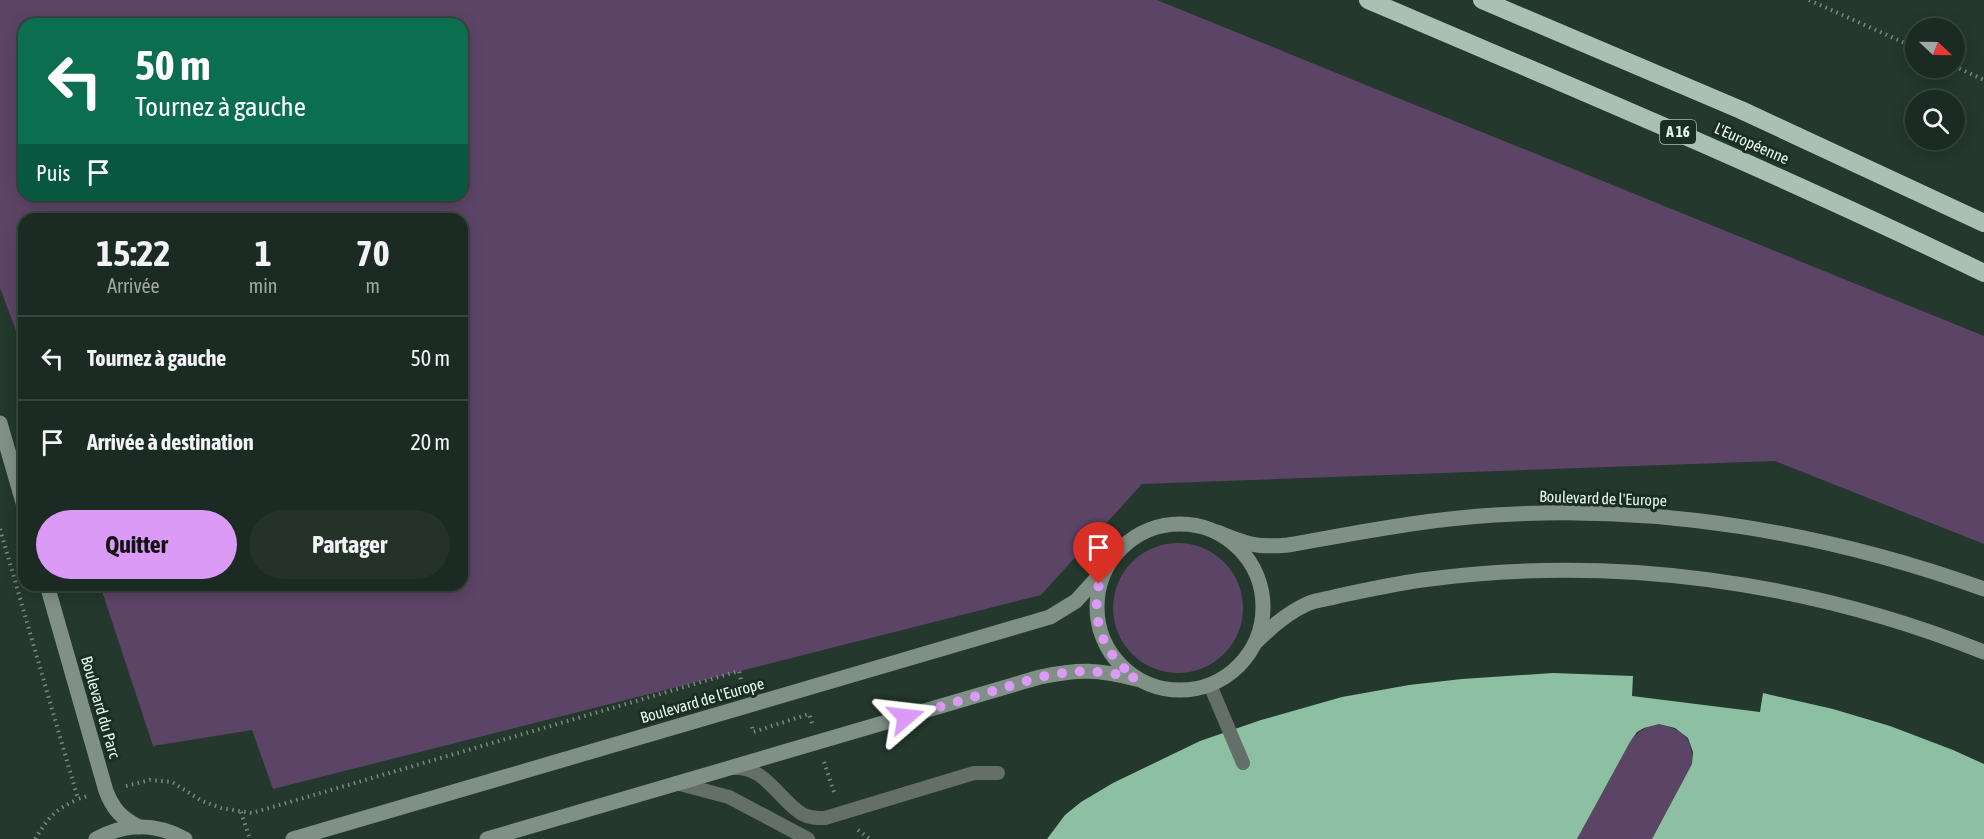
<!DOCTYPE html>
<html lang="fr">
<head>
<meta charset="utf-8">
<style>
  :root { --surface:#1b2a22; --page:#24322a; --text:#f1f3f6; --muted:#a0a7a5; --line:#394640; --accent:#da9af6 }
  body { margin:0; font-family:"Asap Condensed",sans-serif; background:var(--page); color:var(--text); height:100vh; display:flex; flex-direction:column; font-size:22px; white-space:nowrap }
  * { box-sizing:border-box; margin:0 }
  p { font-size:20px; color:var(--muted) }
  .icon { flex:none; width:33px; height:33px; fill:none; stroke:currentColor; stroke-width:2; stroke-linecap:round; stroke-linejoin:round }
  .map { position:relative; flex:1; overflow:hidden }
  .details { position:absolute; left:18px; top:213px; width:450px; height:378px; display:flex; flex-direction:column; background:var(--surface); border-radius:18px; box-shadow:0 3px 15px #0003,0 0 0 2px var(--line) }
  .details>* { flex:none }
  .guide { position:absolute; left:18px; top:18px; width:450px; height:183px; border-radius:18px; box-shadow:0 3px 15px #0003,0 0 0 2px var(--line); background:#0b6e4f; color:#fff; overflow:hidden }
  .needle { width:39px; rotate:112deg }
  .fabs { position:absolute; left:1905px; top:18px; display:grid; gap:12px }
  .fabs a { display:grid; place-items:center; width:60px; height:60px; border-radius:50%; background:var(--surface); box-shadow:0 3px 15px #0003,0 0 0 2px var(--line); font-size:30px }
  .pin { position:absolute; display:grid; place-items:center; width:51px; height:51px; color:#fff; margin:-62px -26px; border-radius:50% 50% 50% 0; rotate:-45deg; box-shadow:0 0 6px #0007 }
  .pin .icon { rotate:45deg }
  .me { position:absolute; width:66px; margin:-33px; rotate:73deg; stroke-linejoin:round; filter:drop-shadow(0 0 4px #0008) }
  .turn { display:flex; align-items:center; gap:21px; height:126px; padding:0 18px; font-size:27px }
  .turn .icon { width:78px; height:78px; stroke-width:2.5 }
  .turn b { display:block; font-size:42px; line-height:51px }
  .then { display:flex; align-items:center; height:57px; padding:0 18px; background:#0003; gap:12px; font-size:22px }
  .eta { display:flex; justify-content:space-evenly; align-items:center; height:102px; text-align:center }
  .eta b { font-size:36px; font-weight:700; line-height:42px }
  .primary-button { display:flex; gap:12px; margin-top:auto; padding:12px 18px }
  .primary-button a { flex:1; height:69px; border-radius:36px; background:var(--accent); color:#111; font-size:24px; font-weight:700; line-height:69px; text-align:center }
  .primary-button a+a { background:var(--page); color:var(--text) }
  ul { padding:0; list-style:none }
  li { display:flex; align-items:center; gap:18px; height:84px; padding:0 18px; border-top:2px solid var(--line) }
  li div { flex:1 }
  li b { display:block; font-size:22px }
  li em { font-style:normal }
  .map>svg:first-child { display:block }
</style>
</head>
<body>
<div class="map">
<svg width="1984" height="839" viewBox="0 0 1984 839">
  <rect width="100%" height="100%" fill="#24382d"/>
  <g fill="#5c4466" fill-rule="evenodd">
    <path d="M 0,0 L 1157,0 L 1984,336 L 1984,544 L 1775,461 L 1142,484 L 1041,595 L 273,789 L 252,730 L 153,746 L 100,585 L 462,585 L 462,219 L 24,219 L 24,352 L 0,288 ZM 24,24 L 462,24 L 462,195 L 24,195 Z"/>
    <circle cx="1178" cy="608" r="65"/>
    <path d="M 1659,724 C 1683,730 1693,737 1692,764 L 1652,839 L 1577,839 L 1630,742 C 1639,730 1645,727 1659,724 Z"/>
  </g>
  <path fill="#8dbfa2" d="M 1553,673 L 1633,676 L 1632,696 L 1760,712 L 1763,693 L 1833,709 L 1890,726 L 1953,750 L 1984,764 L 1984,839 L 1652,839 L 1692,764 L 1693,752 L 1688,738 L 1675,728 L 1659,724 L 1644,728 L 1637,732 L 1630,742 L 1577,839 L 1047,839 L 1065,815 L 1081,802 L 1113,783 L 1200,741 L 1261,720 L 1342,697 L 1409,685 L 1462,679 Z"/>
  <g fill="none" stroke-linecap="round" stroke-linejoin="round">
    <g stroke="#7a8a81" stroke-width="4" stroke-dasharray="1.5 4.5" stroke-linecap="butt">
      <path d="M 1809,0 L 1916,48"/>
      <path d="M 1954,66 L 1984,80"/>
      <path d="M 0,529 L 78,799 L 87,796"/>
      <path d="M 752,727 L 753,732 L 809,714 L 812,723"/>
      <path d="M 824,762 L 835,795"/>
      <path d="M 126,786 L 150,780 L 172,782 L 202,801 L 221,808 L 252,813 L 739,671 L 742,685"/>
      <path d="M 241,812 L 250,839"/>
      <path d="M 858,830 L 870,839"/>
      <path d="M 35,839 C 49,817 54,810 78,799"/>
    </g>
    <g stroke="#656f69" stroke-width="14">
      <path d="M 1210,685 L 1243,763"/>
      <path d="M 732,768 C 765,765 778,799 802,814 C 809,818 817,818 825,818 L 974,773 L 998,773"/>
      <path d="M 676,783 L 729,797 L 808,839"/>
    </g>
    <g stroke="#819087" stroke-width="15">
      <path d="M 0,423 L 24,506"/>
      <circle cx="1180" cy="607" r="83"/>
      <path d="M 1217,532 C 1246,544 1256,548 1288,545 C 1357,533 1425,519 1495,515 C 1660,504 1828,533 1984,589"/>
      <path d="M 47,585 L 106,791 C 113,809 121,818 139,827"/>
      <path d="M 1256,642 C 1271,627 1287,613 1307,604 C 1316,600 1328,599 1338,596 C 1366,590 1394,584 1422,580 C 1613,554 1806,581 1984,652"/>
      <path d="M 96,839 C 125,823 156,823 185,839"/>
      <path d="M 293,839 L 1050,617 L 1076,601 L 1105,569"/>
      <path d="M 487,839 L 1040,677 C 1078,669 1098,669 1136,679"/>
    </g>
    <g stroke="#a9c1b2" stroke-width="18">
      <path d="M 1368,0 C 1575,88 1782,175 1984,273"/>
      <path d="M 1482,0 L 1741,110 L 1984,223"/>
    </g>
  </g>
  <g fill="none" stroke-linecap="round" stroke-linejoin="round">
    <path stroke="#da9af6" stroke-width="10" stroke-dasharray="0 18" d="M 906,717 L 1040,677 C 1078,669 1098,670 1136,678 C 1104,655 1091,623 1099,584"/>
  </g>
  <g text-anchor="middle" stroke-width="6" stroke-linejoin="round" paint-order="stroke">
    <rect fill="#1b2e23" stroke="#adbbb2" stroke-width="1.5" x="1660" y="120" width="36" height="24" rx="4.5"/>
    <g font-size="15" font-weight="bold" fill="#ebf7ef">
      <text x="1678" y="137">A 16</text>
    </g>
    <g font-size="16" fill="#ebf7ef" stroke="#1b2e23">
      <text transform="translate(1752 143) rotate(24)" y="6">L'Européenne</text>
      <text transform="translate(1603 498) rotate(2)" y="6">Boulevard de l'Europe</text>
      <text transform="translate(702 700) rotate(-16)" y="6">Boulevard de l'Europe</text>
      <text transform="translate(101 707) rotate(74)" y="6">Boulevard du Parc</text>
    </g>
  </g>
</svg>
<div class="fabs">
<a><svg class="needle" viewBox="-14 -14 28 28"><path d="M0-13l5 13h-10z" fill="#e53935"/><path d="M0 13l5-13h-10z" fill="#a0a7a5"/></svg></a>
<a><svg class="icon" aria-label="search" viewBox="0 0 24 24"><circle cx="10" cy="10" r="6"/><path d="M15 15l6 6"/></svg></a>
</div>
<div class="pin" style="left:1099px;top:584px;background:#d93025"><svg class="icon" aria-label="arrive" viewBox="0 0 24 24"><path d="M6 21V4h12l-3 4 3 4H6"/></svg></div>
<svg class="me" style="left:906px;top:717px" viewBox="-20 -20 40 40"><path d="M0-17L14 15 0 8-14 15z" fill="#da9af6" stroke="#fff" stroke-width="4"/></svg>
<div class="guide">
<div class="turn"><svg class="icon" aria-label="left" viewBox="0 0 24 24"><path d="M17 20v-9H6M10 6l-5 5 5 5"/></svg><div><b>50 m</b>Tournez à gauche</div></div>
<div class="then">Puis<svg class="icon" aria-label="arrive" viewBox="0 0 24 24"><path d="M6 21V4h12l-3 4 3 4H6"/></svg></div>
</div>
<section class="details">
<div class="eta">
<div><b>15:22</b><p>Arrivée</p></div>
<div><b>1</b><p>min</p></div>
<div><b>70</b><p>m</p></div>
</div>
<ul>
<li><svg class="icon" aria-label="left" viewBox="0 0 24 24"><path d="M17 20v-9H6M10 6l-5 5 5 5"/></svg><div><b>Tournez à gauche</b></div><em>50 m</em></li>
<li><svg class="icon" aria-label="arrive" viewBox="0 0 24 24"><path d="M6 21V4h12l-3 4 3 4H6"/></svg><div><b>Arrivée à destination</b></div><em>20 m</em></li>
</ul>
<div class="primary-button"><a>Quitter</a><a>Partager</a></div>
</section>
</div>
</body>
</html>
